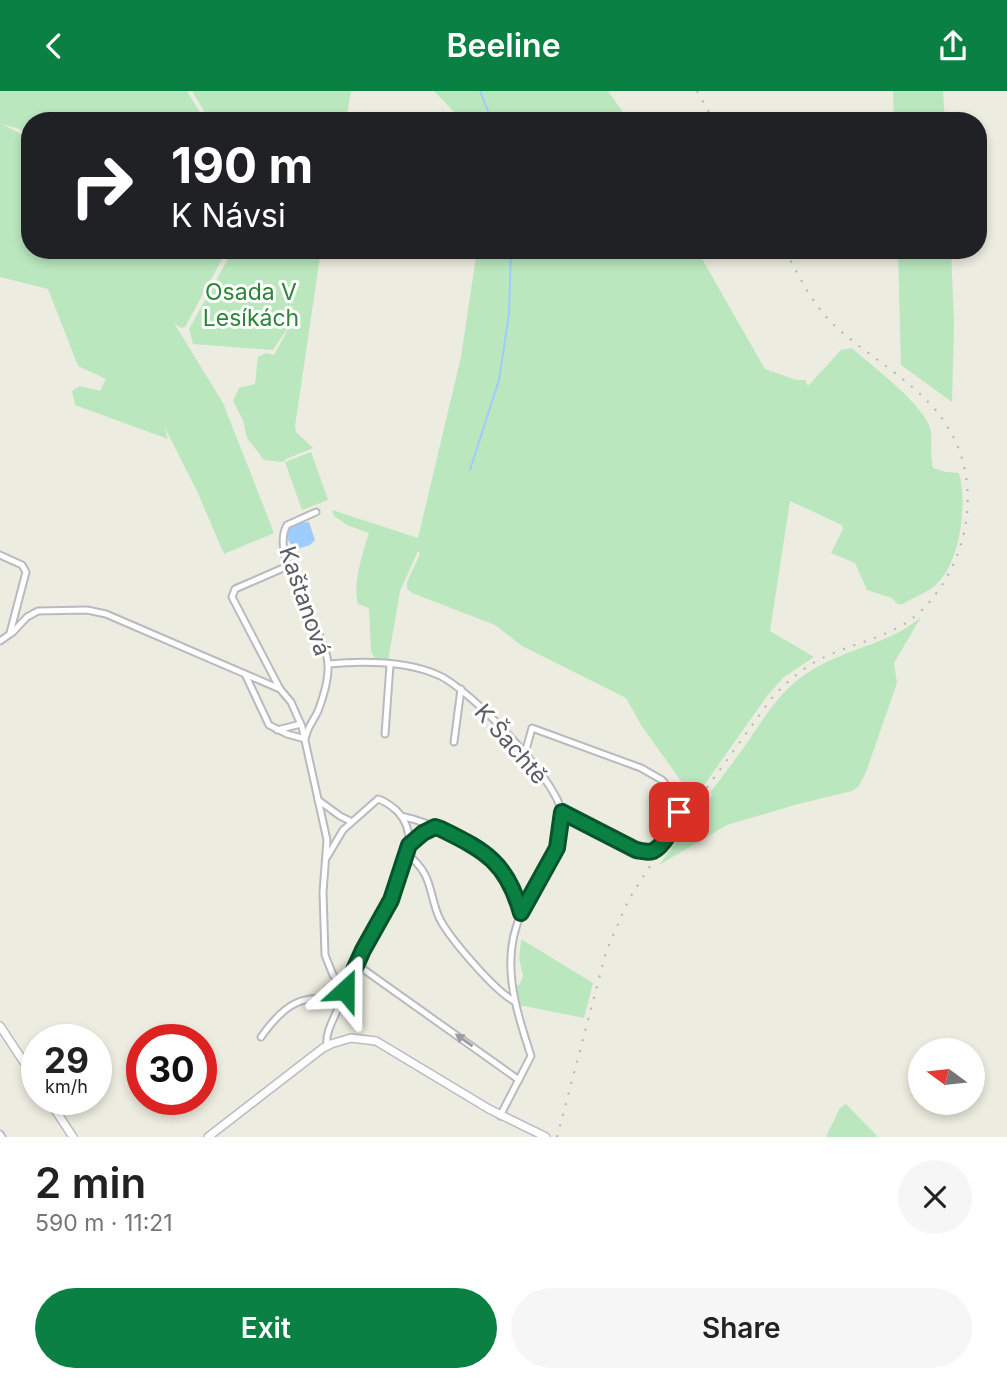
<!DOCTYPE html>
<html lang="en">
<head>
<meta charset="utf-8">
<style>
  :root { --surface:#fff; --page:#f6f6f6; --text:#222; --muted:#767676; --accent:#0b8043 }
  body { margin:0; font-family:Inter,sans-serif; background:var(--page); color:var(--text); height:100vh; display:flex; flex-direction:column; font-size:26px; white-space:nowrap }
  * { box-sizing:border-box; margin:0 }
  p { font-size:23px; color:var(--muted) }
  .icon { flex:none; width:38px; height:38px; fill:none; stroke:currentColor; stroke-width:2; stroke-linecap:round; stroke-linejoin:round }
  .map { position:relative; height:1046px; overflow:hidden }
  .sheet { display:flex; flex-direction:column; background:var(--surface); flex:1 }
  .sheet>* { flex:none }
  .banner { position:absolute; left:21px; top:21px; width:966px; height:147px; border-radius:28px; box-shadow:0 4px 10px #0003; background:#202124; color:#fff; overflow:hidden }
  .needle { width:46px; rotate:285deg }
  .tools { position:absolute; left:908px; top:947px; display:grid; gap:14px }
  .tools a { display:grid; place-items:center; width:77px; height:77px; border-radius:50%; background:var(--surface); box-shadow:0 4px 10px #0003; font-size:35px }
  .speed { position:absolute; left:21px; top:933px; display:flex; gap:14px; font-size:35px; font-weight:700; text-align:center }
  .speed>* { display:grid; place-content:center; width:91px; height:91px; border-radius:50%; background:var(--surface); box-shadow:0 4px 10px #0003; line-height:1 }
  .speed small { font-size:18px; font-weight:400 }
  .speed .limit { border:10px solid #d22; background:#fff; color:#111 }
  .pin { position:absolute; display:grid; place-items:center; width:60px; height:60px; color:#fff; margin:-30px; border-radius:14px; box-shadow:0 4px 10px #0006 }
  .me { position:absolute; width:77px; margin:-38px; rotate:24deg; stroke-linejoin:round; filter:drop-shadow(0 0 5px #0008) }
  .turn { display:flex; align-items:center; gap:24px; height:147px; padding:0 35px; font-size:32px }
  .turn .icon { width:91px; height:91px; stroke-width:2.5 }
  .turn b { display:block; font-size:49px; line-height:60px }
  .round { display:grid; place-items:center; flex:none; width:74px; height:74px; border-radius:37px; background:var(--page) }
  .summary { display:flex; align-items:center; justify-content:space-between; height:119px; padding:0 35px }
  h1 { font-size:42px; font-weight:600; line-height:52px }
  .primary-button { display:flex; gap:14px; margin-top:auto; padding:14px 35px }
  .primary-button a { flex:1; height:80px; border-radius:42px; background:var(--accent); color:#fff; font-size:28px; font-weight:600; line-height:80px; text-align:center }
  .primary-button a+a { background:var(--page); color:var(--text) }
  header { display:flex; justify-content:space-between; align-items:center; height:91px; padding:0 35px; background:var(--accent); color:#fff; font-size:32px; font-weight:600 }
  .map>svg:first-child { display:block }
</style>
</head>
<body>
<header><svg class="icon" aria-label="back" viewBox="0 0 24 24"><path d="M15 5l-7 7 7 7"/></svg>Beeline<svg class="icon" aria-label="share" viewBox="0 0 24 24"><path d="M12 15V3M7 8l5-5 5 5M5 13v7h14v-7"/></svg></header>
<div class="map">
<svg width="1007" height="1046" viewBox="0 0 1007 1046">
  <rect width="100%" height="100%" fill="#edece0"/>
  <g fill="#bae7be">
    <path d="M 0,0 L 187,0 L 205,30 L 30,30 L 30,41 L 2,33 L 30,48 L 30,159 L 227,159 L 185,236 L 181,237 L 174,232 L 223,312 L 274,442 L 224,463 L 197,400 L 164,335 L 168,348 L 75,314 L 72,300 L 80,295 L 100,300 L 106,288 L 78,275 L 48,198 L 0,186 Z"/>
    <path d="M 192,0 L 351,0 L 346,30 L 210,30 Z"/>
    <path d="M 434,0 L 608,0 L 622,20 L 625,30 L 463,30 Z"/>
    <path d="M 893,0 L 943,0 L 945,30 L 894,30 Z"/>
    <path d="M 233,159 L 321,159 L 295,335 L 296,341 L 313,357 L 286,368 L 283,371 L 264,369 L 247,347 L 243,329 L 233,310 L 239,297 L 255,293 L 258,266 L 266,262 L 274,264 L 292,231 L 273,259 L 193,253 L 189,238 Z"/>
    <path d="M 477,159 L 697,159 L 765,278 L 796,289 L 805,289 L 808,295 L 841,259 L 852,257 C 874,277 917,308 929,334 C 934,345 929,363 933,377 L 946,381 L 959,382 C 968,413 960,477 932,497 C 923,503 912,507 903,513 L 898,513 L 892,507 L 867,499 L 855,472 L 831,462 L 843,438 L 842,434 L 790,410 L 770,540 L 814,566 L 784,586 L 767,605 L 695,707 L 691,704 L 641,634 L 626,607 L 522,555 L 495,534 L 412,502 L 407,498 L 407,491 L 420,463 L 418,460 L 400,500 L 388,570 L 376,569 L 371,560 L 369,517 L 358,513 C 352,493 363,461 369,442 L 347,434 L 334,425 L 332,419 L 418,447 L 461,266 Z"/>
    <path d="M 898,159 L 951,159 L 954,232 L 952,311 L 901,274 Z"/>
    <path d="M 311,361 L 328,409 L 302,419 L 285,371 Z"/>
    <path d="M 921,526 L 894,572 L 897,592 L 866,681 L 859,695 L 852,700 L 798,713 L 727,734 L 659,774 L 713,703 L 710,702 C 723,684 737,667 749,649 C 769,619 786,592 819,575 C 853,556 891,552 921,526 Z"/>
    <path d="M 521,848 L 593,892 L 584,927 L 519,914 L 515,894 L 519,894 C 526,884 522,882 520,872 C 518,865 521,855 521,848 Z"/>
    <path d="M 846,1013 L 878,1046 L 826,1046 L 840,1017 Z"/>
  </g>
  <path fill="#9eccff" d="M 309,431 L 315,449 L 310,454 L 297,458 C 287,452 285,445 289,435 L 294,432 Z"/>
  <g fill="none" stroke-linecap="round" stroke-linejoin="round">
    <g stroke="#9eccff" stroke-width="2">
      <path d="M 480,0 L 492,30"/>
      <path d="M 470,379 L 499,289 L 509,223 L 511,159"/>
    </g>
    <g stroke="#b8bac0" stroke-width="9">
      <g id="street">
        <path d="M 0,464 L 22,474 L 26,481 L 10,542"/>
        <path d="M 0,550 L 13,541 L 27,526 L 38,520 L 87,519 L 106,523 L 280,598 L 291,611 L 302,636 L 327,749 L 323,801 L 325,864 L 333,884 L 345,899"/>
        <path d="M 328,573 C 362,570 406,570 438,584 C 469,597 560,691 562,724 C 564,762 537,790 522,821 C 499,869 516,918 531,965 L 500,1025"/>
        <path d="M 245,583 L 269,634 L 287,643 L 305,648"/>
        <path d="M 280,598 L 232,506 L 235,498 L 288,475"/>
        <path d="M 277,639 L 301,633"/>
        <path d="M 385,643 L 390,574"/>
        <path d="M 306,645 C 308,635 314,629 318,620 C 323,607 329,587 328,572 C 324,535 268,467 287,434 L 316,421"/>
        <path d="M 454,651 L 461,598"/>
        <path d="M 525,662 L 532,637 L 641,677 L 662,689 L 677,707 L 679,717 L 677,728 L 655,759 L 648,761 L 636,759 L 562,721"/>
        <path d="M 318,709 L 340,725 L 350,730"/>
        <path d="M 401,725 C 427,731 481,752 498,773 C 510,786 517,806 521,822"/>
        <path d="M 409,754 L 423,742 L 435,736"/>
        <path d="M 407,763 C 432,783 428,797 438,824 C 446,844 495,900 514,910"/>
        <path d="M 327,766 L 343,739 L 378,708 C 385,710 390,714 396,719 C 433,754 382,821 364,855 C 355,875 347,895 339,915 C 334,928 325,941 327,955"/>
        <path d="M 356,873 L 519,989"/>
        <path d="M 261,946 C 283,915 302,900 341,911"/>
        <path d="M 0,1043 L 2,1046"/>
      </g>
    </g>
    <g stroke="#b9bcc3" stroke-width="10">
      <g id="secondary">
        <path d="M 0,935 L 37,991"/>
        <path d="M 48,1008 L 73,1046"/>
        <path d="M 208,1046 L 323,957 L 331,953 L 351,947 L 376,950 L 489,1018 L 546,1046"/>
      </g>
    </g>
    <use href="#street" stroke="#fff" stroke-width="5"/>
    <use href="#secondary" stroke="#fff" stroke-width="7"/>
    <g stroke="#b4b5b5" stroke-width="2" stroke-dasharray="2 9" stroke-linecap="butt">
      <path d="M 697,0 L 714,30"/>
      <path d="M 557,1046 L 606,861 L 628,810 L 646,781 L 771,608 C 788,589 806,574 829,564 C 860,550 894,545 920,521 C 975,467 987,375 932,315 C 904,284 865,263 834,234 C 812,213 799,185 785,159"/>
    </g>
  </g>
  <defs><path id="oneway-solid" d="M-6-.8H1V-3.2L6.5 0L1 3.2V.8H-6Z" transform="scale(1.75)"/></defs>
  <use fill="#9b9da1" href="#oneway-solid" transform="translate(464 949) rotate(-145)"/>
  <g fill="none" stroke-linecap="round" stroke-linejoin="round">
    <g stroke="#07532c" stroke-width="18">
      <path id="route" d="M 345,899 L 363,859 L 391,809 L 409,754 L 423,742 L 435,736 L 441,738 C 486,760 507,772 521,822 L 557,757 L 562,721 L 636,759 C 642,760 647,762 653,760 C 664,755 676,732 679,721"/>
    </g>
    <use href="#route" stroke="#0b8043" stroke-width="12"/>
  </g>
  <g text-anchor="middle" stroke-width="6" stroke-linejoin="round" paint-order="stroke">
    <g font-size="23" fill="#2e853a" stroke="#fff">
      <text x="251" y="209">Osada V<tspan x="251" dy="26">Lesíkách</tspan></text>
    </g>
    <g font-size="23" fill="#595c62" stroke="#fff">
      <text transform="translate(305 510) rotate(71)" y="8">Kaštanová</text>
      <text transform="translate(511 653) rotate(49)" y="8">K Šachtě</text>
    </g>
  </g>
</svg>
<div class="tools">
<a><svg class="needle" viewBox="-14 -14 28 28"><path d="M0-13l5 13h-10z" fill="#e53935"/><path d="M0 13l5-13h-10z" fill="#767676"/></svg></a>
</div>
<div class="speed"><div>29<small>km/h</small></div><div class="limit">30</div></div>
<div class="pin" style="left:679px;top:721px;background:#d93025"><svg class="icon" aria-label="arrive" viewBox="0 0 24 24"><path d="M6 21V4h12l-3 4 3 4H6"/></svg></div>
<svg class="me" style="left:345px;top:899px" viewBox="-20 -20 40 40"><path d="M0-17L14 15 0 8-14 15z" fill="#0b8043" stroke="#fff" stroke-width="4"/></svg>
<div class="banner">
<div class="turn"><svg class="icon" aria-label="right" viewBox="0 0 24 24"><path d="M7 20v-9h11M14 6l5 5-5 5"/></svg><div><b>190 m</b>K Návsi</div></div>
</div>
</div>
<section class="sheet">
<div class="summary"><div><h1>2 min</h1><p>590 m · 11:21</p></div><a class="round"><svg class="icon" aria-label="close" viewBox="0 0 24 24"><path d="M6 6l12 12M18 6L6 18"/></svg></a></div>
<div class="primary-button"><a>Exit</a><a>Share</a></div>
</section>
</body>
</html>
